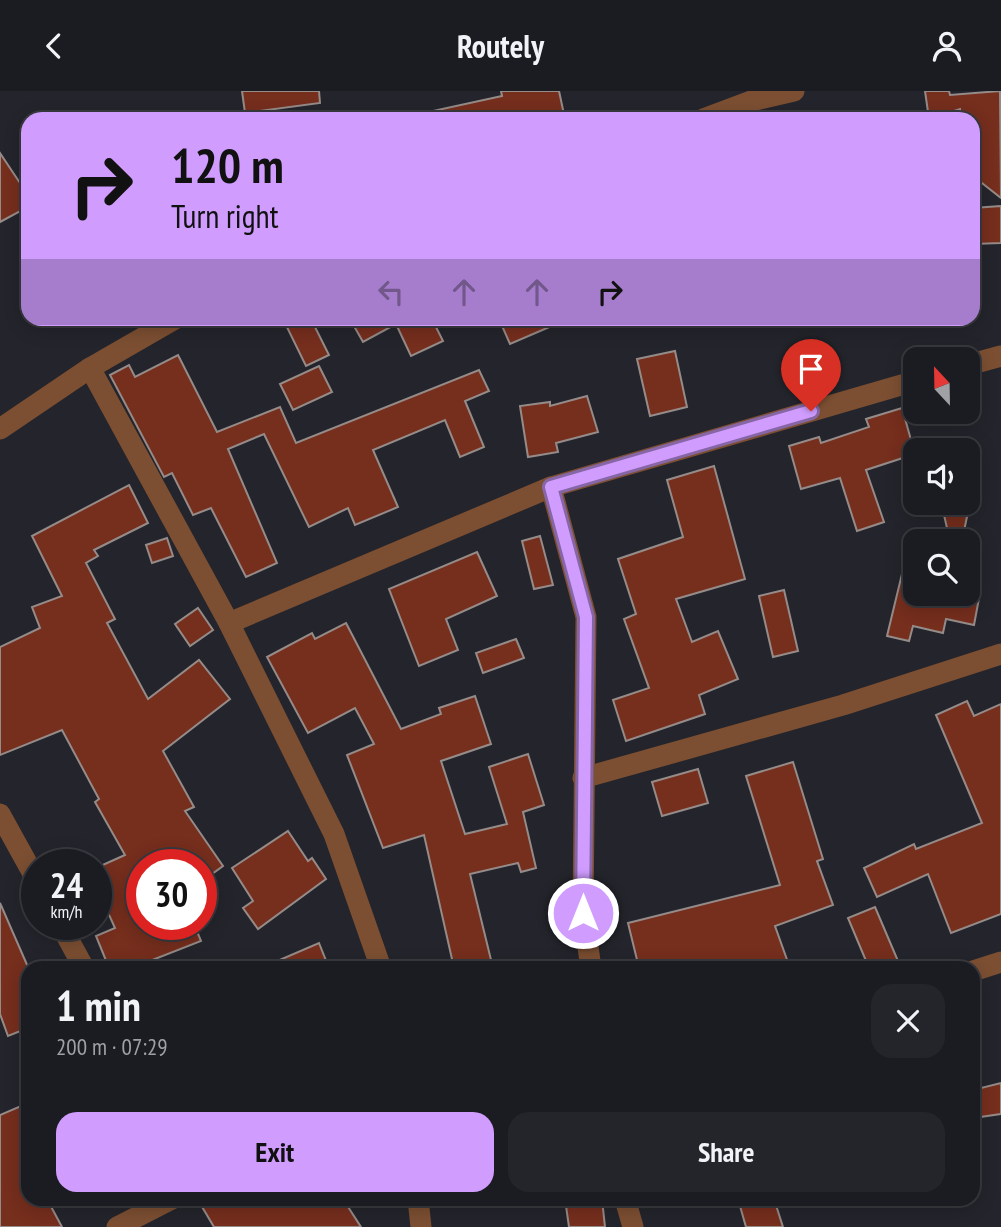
<!DOCTYPE html>
<html lang="en">
<head>
<meta charset="utf-8">
<style>
  :root { --surface:#1b1c21; --page:#24252a; --text:#f1f3f6; --muted:#a0a1a5; --line:#393a3f; --accent:#d09dff }
  body { margin:0; font-family:"PT Sans Narrow",sans-serif; background:var(--page); color:var(--text); height:100vh; display:flex; flex-direction:column; font-size:26px; white-space:nowrap }
  * { box-sizing:border-box; margin:0 }
  p { font-size:23px; color:var(--muted) }
  .icon { flex:none; width:38px; height:38px; fill:none; stroke:currentColor; stroke-width:2; stroke-linecap:round; stroke-linejoin:round }
  .map { position:relative; flex:1; overflow:hidden }
  .drawer { position:absolute; left:21px; top:870px; width:959px; height:245px; display:flex; flex-direction:column; background:var(--surface); border-radius:21px; box-shadow:0 4px 18px #0003,0 0 0 2px var(--line) }
  .drawer>* { flex:none }
  .banner { position:absolute; left:21px; top:21px; width:959px; height:214px; border-radius:21px; box-shadow:0 4px 18px #0003,0 0 0 2px var(--line); background:#d09dff; color:#111; overflow:hidden }
  .needle { width:46px; rotate:338deg }
  .fabs { position:absolute; left:903px; top:256px; display:grid; gap:14px }
  .fabs a { display:grid; place-items:center; width:77px; height:77px; border-radius:14px; background:var(--surface); box-shadow:0 4px 18px #0003,0 0 0 2px var(--line); font-size:35px }
  .speed { position:absolute; left:21px; top:758px; display:flex; gap:14px; font-size:35px; font-weight:700; text-align:center }
  .speed>* { display:grid; place-content:center; width:91px; height:91px; border-radius:50%; background:var(--surface); box-shadow:0 4px 18px #0003,0 0 0 2px var(--line); line-height:1 }
  .speed small { font-size:18px; font-weight:400 }
  .speed .limit { border:10px solid #d22; background:#fff; color:#111 }
  .pin { position:absolute; display:grid; place-items:center; width:60px; height:60px; color:#fff; margin:-72px -30px; border-radius:50% 50% 50% 0; rotate:-45deg; box-shadow:0 0 7px #0007 }
  .pin .icon { rotate:45deg }
  .me { position:absolute; width:77px; margin:-38px; rotate:0deg; stroke-linejoin:round; filter:drop-shadow(0 0 5px #0008) }
  .turn { display:flex; align-items:center; gap:24px; height:147px; padding:0 35px; font-size:32px }
  .turn .icon { width:91px; height:91px; stroke-width:2.5 }
  .turn b { display:block; font-size:49px; line-height:60px }
  .lanes { display:flex; align-items:center; height:66px; padding:0 35px; background:#0003; justify-content:center; gap:35px; direction:ltr }
  .lanes .off { opacity:.35 }
  .round { display:grid; place-items:center; flex:none; width:74px; height:74px; border-radius:21px; background:var(--page) }
  .headline { display:flex; align-items:center; justify-content:space-between; height:119px; padding:0 35px }
  h1 { font-size:42px; font-weight:600; line-height:52px }
  .primary-button { display:flex; gap:14px; margin-top:auto; padding:14px 35px }
  .primary-button a { flex:1; height:80px; border-radius:21px; background:var(--accent); color:#111; font-size:28px; font-weight:600; line-height:80px; text-align:center }
  .primary-button a+a { background:var(--page); color:var(--text) }
  header { display:flex; justify-content:space-between; align-items:center; height:91px; padding:0 35px; background:var(--surface); font-size:32px; font-weight:600 }
  .map>svg:first-child { display:block }
</style>
</head>
<body>
<header><svg class="icon" aria-label="back" viewBox="0 0 24 24"><path d="M15 5l-7 7 7 7"/></svg>Routely<svg class="icon" aria-label="person" viewBox="0 0 24 24"><circle cx="12" cy="8" r="4"/><path d="M4 21q1-7 8-7t8 7"/></svg></header>
<div class="map">
<svg width="1001" height="1136" viewBox="0 0 1001 1136">
  <rect width="100%" height="100%" fill="#24252c"/>
  <g fill="#762e1d" stroke="#958b89" stroke-width="2">
    <path d="M 242,0 L 319,0 L 320,12 L 245,22 Z"/>
    <path d="M 501,0 L 559,0 L 565,28 L 434,28 L 433,20 L 502,5 Z"/>
    <path d="M 925,0 L 949,0 L 950,4 L 1000,0 L 1001,107 L 973,85 L 973,28 L 961,28 L 960,18 L 929,28 Z"/>
    <path d="M 0,62 L 28,104 L 28,116 L 0,131 Z"/>
    <path d="M 1001,115 L 1001,152 L 973,153 L 973,117 Z"/>
    <path d="M 283,228 L 311,228 L 329,264 L 306,275 Z"/>
    <path d="M 350,228 L 432,228 L 443,250 L 411,265 L 396,233 L 363,251 Z"/>
    <path d="M 499,228 L 568,228 L 510,253 Z"/>
    <path d="M 675,260 L 687,316 L 650,325 L 637,268 Z"/>
    <path d="M 178,264 L 217,341 L 280,316 L 296,352 L 479,279 L 489,300 L 465,310 L 484,356 L 460,366 L 445,329 L 373,359 L 398,416 L 355,434 L 348,417 L 309,436 L 264,343 L 228,358 L 277,472 L 246,486 L 211,417 L 193,424 L 172,382 L 164,386 L 110,284 L 129,274 L 135,286 Z"/>
    <path d="M 319,275 L 332,301 L 293,319 L 280,293 Z"/>
    <path d="M 587,305 L 598,341 L 556,352 L 558,361 L 528,366 L 520,315 L 550,311 L 550,315 Z"/>
    <path d="M 902,317 L 915,363 L 866,379 L 884,431 L 857,440 L 840,387 L 801,398 L 789,355 L 819,346 L 821,352 L 869,336 L 866,328 Z"/>
    <path d="M 714,375 L 745,488 L 676,508 L 692,551 L 718,540 L 738,588 L 699,604 L 705,623 L 626,650 L 613,609 L 649,597 L 624,528 L 636,523 L 618,468 L 683,446 L 667,389 Z"/>
    <path d="M 129,394 L 148,432 L 94,459 L 98,465 L 86,472 L 115,528 L 107,532 L 148,608 L 199,569 L 230,608 L 163,660 L 194,716 L 185,720 L 223,775 L 205,788 L 201,774 L 142,774 L 142,833 L 194,833 L 201,850 L 132,877 L 109,877 L 96,845 L 115,837 L 96,795 L 96,777 L 125,764 L 95,711 L 99,708 L 62,639 L 0,664 L 0,556 L 40,537 L 32,516 L 62,505 L 32,445 Z"/>
    <path d="M 941,411 L 970,411 L 962,450 L 950,450 Z"/>
    <path d="M 540,445 L 553,494 L 534,498 L 522,450 Z"/>
    <path d="M 167,447 L 173,465 L 152,472 L 146,454 Z"/>
    <path d="M 908,458 L 915,459 L 915,502 L 980,502 L 974,534 L 946,528 L 943,542 L 913,535 L 909,550 L 887,545 Z"/>
    <path d="M 477,461 L 497,505 L 446,528 L 458,559 L 419,575 L 389,498 Z"/>
    <path d="M 784,499 L 798,560 L 773,566 L 759,505 Z"/>
    <path d="M 198,517 L 213,539 L 190,555 L 175,533 Z"/>
    <path d="M 346,532 L 401,638 L 441,623 L 439,617 L 475,605 L 491,653 L 441,670 L 465,743 L 507,733 L 489,676 L 528,663 L 544,714 L 523,721 L 536,777 L 521,781 L 518,772 L 470,783 L 493,877 L 454,877 L 424,744 L 383,757 L 347,664 L 374,653 L 355,617 L 308,642 L 267,566 L 312,542 L 315,548 Z"/>
    <path d="M 516,548 L 524,567 L 483,582 L 476,562 Z"/>
    <path d="M 967,610 L 974,625 L 1001,613 L 1001,823 L 951,842 L 928,783 L 877,806 L 864,777 L 914,753 L 916,758 L 982,732 L 936,624 Z"/>
    <path d="M 793,671 L 823,768 L 817,770 L 833,814 L 775,835 L 790,877 L 639,877 L 628,832 L 780,794 L 746,685 Z"/>
    <path d="M 698,678 L 708,712 L 662,725 L 652,691 Z"/>
    <path d="M 288,740 L 308,770 L 312,767 L 326,788 L 258,838 L 243,817 L 253,810 L 232,777 Z"/>
    <path d="M 0,812 L 28,876 L 28,937 L 8,945 L 0,923 Z"/>
    <path d="M 875,816 L 901,877 L 869,877 L 848,827 Z"/>
    <path d="M 319,852 L 329,877 L 261,877 Z"/>
    <path d="M 1001,992 L 1001,1023 L 973,1027 L 973,999 Z"/>
    <path d="M 28,1012 L 28,1108 L 47,1108 L 62,1136 L 0,1136 L 0,1024 Z"/>
    <path d="M 211,1108 L 343,1108 L 361,1136 L 214,1136 L 201,1114 Z"/>
    <path d="M 565,1108 L 602,1108 L 605,1136 L 569,1136 Z"/>
    <path d="M 738,1108 L 774,1108 L 783,1136 L 746,1136 Z"/>
  </g>
  <g fill="none" stroke-linecap="round" stroke-linejoin="round">
    <g stroke="#7c4f32" stroke-width="21">
      <path d="M 703,28 L 751,10 L 794,0"/>
      <path d="M 968,274 L 1001,265"/>
      <path d="M 90,277 L 229,532 L 334,743 L 381,877"/>
      <path d="M 0,338 L 90,277 L 175,228"/>
      <path d="M 551,396 L 586,526 L 583,822 L 591,877"/>
      <path d="M 229,532 L 551,396 L 915,290"/>
      <path d="M 583,687 L 843,614 L 1001,563"/>
      <path d="M 0,723 L 37,790"/>
      <path d="M 60,833 L 84,877"/>
      <path d="M 973,880 L 1001,871"/>
      <path d="M 418,1108 L 421,1136"/>
      <path d="M 625,1108 L 633,1136"/>
      <path d="M 117,1136 L 172,1108"/>
    </g>
  </g>
  <g fill="none" stroke-linecap="round" stroke-linejoin="round">
    <g stroke="#8766a6" stroke-width="18">
      <path id="route" d="M 583,822 L 586,526 L 551,396 L 811,320"/>
    </g>
    <use href="#route" stroke="#d09dff" stroke-width="12"/>
  </g>
</svg>
<div class="fabs">
<a><svg class="needle" viewBox="-14 -14 28 28"><path d="M0-13l5 13h-10z" fill="#e53935"/><path d="M0 13l5-13h-10z" fill="#a0a1a5"/></svg></a>
<a><svg class="icon" aria-label="sound" viewBox="0 0 24 24"><path d="M4 9h4l5-4v14l-5-4H4zM17 9q2 3 0 6"/></svg></a>
<a><svg class="icon" aria-label="search" viewBox="0 0 24 24"><circle cx="10" cy="10" r="6"/><path d="M15 15l6 6"/></svg></a>
</div>
<div class="speed"><div>24<small>km/h</small></div><div class="limit">30</div></div>
<div class="pin" style="left:811px;top:320px;background:#d93025"><svg class="icon" aria-label="arrive" viewBox="0 0 24 24"><path d="M6 21V4h12l-3 4 3 4H6"/></svg></div>
<svg class="me" style="left:583px;top:822px" viewBox="-20 -20 40 40"><circle r="17" fill="#d09dff" stroke="#fff" stroke-width="3"/><path d="M0-11L8 9 0 5-8 9z" fill="#fff"/></svg>
<div class="banner">
<div class="turn"><svg class="icon" aria-label="right" viewBox="0 0 24 24"><path d="M7 20v-9h11M14 6l5 5-5 5"/></svg><div><b>120 m</b>Turn right</div></div>
<div class="lanes"><svg class="icon off" aria-label="left" viewBox="0 0 24 24"><path d="M17 20v-9H6M10 6l-5 5 5 5"/></svg><svg class="icon off" aria-label="ahead" viewBox="0 0 24 24"><path d="M12 20V5M6 11l6-6 6 6"/></svg><svg class="icon off" aria-label="ahead" viewBox="0 0 24 24"><path d="M12 20V5M6 11l6-6 6 6"/></svg><svg class="icon" aria-label="right" viewBox="0 0 24 24"><path d="M7 20v-9h11M14 6l5 5-5 5"/></svg></div>
</div>
<section class="drawer">
<div class="headline"><div><h1>1 min</h1><p>200 m · 07:29</p></div><a class="round"><svg class="icon" aria-label="close" viewBox="0 0 24 24"><path d="M6 6l12 12M18 6L6 18"/></svg></a></div>
<div class="primary-button"><a>Exit</a><a>Share</a></div>
</section>
</div>
</body>
</html>
